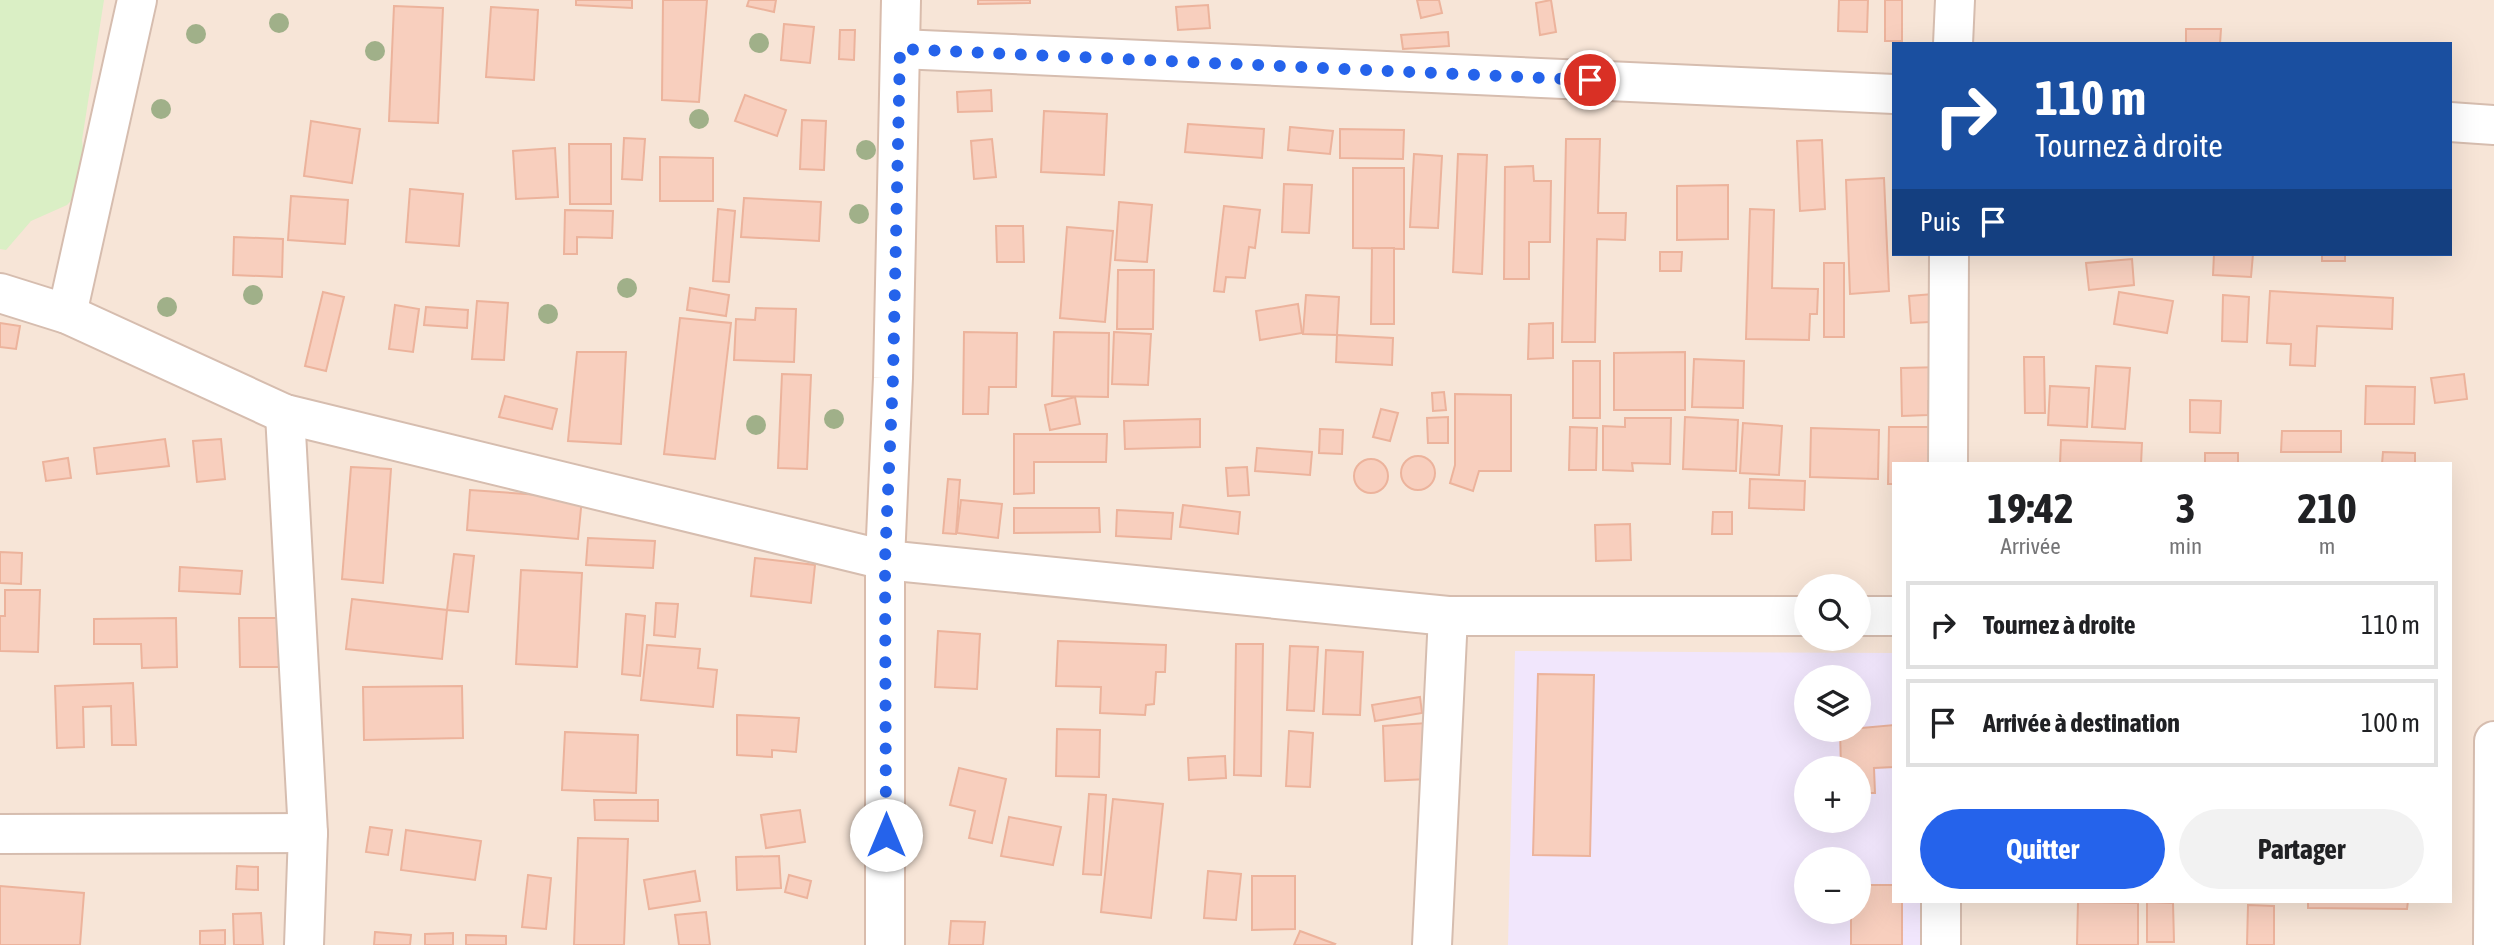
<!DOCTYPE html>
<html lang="fr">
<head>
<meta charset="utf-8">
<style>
  :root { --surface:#fff; --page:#f2f2f2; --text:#202124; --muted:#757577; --line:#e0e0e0; --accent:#2563eb }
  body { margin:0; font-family:"Asap Condensed",sans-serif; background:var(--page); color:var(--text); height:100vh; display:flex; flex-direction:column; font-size:26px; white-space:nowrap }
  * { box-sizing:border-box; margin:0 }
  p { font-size:23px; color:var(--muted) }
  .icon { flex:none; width:38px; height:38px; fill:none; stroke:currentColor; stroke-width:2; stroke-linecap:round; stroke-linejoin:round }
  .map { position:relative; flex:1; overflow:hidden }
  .sheet { position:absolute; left:1892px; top:462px; width:560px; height:441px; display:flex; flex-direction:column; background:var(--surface); border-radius:0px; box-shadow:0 7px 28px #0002 }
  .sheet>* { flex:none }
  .hud { position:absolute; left:1892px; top:42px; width:560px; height:214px; border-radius:0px; box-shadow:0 7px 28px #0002; background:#1a4fa0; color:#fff; overflow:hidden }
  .tools { position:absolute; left:1794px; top:574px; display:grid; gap:14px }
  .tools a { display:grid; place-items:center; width:77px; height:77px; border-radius:50%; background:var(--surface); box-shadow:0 7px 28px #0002; font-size:35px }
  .pin { position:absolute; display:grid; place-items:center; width:60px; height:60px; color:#fff; margin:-30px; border:4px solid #fff; border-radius:50%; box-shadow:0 2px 7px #0007 }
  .me { position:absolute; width:77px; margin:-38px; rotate:0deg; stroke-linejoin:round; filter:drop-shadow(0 0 5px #0008) }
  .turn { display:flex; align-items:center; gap:24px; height:147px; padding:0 28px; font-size:32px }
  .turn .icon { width:91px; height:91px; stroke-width:2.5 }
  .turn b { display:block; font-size:49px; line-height:60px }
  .then { display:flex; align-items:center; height:66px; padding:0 28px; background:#0003; gap:14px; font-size:26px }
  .eta { display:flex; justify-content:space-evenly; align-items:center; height:119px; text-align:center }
  .eta b { font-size:42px; font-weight:700; line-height:49px }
  .cta { display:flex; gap:14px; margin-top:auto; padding:14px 28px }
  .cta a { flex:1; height:80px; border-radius:42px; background:var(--accent); color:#fff; font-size:28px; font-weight:700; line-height:80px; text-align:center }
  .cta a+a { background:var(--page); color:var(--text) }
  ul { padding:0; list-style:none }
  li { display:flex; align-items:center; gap:21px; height:88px; margin:0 14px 10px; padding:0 14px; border:4px solid var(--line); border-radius:0px }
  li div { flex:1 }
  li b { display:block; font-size:26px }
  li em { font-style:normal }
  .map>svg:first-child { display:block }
</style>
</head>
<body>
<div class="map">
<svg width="2494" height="945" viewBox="0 0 2494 945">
  <rect width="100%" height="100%" fill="#fff4ea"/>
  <path fill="#f7e5d7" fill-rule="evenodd" d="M 0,0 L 2494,0 L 2494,945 L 0,945 ZM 1894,44 L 2450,44 L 2450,254 L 1894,254 ZM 1894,464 L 2450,464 L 2450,901 L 1894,901 ZM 1806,586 L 1858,586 L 1858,639 L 1806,639 ZM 1806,677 L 1858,677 L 1858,730 L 1806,730 ZM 1806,768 L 1858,768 L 1858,821 L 1806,821 ZM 1806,859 L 1858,859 L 1858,912 L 1806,912 Z"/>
  <path fill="#f1e6fc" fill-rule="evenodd" d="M 1515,651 L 1893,653 L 1894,901 L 1929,901 L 1928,945 L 1508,945 ZM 1806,677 L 1858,677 L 1858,730 L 1806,730 ZM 1806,768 L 1858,768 L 1858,821 L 1806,821 ZM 1806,859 L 1858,859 L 1858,912 L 1806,912 Z"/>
  <path fill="#daefc5" d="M 0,0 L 104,0 L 82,140 L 87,184 L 67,205 L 31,221 L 6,250 L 0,249 Z"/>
  <g fill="#f8cfbe" stroke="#ecb39c" stroke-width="2">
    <path d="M 576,0 L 632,0 L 632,8 L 576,5 Z"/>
    <path d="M 663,0 L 707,0 L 699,102 L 662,100 Z"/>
    <path d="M 749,0 L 776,0 L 774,12 L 747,6 Z"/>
    <path d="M 978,0 L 1030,0 L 1030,3 L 978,4 Z"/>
    <path d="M 1417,0 L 1439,0 L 1442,13 L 1421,18 Z"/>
    <path d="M 1551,0 L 1556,32 L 1540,35 L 1536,3 Z"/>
    <path d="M 1839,0 L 1868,0 L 1867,32 L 1838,31 Z"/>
    <rect x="1885" y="0" width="17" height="41"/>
    <path d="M 1208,5 L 1210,28 L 1178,30 L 1176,7 Z"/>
    <path d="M 394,6 L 443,8 L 438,123 L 389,121 Z"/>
    <path d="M 491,7 L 538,10 L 534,80 L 486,77 Z"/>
    <path d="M 784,24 L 814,27 L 810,63 L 781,60 Z"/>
    <path d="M 2186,29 L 2221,29 L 2220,44 L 2186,44 Z"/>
    <path d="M 840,30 L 855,30 L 854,60 L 839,59 Z"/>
    <path d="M 1448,32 L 1449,46 L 1403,49 L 1401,35 Z"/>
    <path d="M 991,90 L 992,111 L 958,112 L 957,92 Z"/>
    <path d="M 745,95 L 786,110 L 777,136 L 735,121 Z"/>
    <path d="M 1044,111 L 1107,114 L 1104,175 L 1041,172 Z"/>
    <path d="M 802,120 L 826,121 L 824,170 L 800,169 Z"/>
    <path d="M 311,121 L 360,129 L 352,183 L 304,176 Z"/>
    <path d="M 1188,124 L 1264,129 L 1262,158 L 1185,152 Z"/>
    <path d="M 1290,127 L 1333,131 L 1330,154 L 1288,150 Z"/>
    <path d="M 1340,129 L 1404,130 L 1403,159 L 1340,158 Z"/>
    <path d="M 624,138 L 645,139 L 642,180 L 622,179 Z"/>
    <path d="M 992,139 L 996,177 L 974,179 L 971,141 Z"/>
    <path d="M 1566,139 L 1600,139 L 1598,213 L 1626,213 L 1625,240 L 1597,239 L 1595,342 L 1562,342 Z"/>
    <path d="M 1822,140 L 1825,209 L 1800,211 L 1797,141 Z"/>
    <path d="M 569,144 L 611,144 L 611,204 L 570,204 Z"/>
    <path d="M 555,148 L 558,197 L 516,199 L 513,151 Z"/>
    <path d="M 1414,154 L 1442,156 L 1438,228 L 1410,227 Z"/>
    <path d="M 1458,154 L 1487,155 L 1482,274 L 1453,272 Z"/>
    <path d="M 660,157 L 713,158 L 713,201 L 660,201 Z"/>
    <path d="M 1533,166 L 1534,181 L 1551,181 L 1550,242 L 1529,242 L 1529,279 L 1504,279 L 1505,167 Z"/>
    <path d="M 1353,168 L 1404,168 L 1404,249 L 1353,248 Z"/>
    <path d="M 1884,178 L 1889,291 L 1850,294 L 1846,180 Z"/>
    <path d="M 1284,184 L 1312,185 L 1309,233 L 1282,232 Z"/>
    <path d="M 1728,185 L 1728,239 L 1677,240 L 1677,186 Z"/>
    <path d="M 410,189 L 463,194 L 459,246 L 406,242 Z"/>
    <path d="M 291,196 L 348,200 L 345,244 L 288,240 Z"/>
    <path d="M 744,198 L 821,202 L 819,241 L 741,237 Z"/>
    <path d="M 1119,202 L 1152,205 L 1147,262 L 1115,260 Z"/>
    <path d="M 1224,206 L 1260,210 L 1255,248 L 1249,247 L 1245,278 L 1226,277 L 1224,292 L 1214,291 Z"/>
    <path d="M 718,209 L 735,211 L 729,282 L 713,281 Z"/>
    <path d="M 1750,209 L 1774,210 L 1772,288 L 1818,289 L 1817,314 L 1810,314 L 1809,340 L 1746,339 Z"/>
    <path d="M 565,210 L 613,211 L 612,238 L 577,237 L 577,254 L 564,254 Z"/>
    <path d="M 996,226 L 1023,226 L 1024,262 L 997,262 Z"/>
    <path d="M 1067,227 L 1113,231 L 1105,322 L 1060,318 Z"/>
    <path d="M 234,237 L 283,239 L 282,277 L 233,275 Z"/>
    <path d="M 1372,248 L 1394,248 L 1394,324 L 1371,324 Z"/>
    <path d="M 1660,252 L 1682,252 L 1681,271 L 1660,271 Z"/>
    <path d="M 2214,254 L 2253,254 L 2251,277 L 2213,275 Z"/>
    <rect x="2322" y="254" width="23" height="7"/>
    <path d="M 2132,259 L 2134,285 L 2089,290 L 2086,263 Z"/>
    <rect x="1824" y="263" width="20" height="74"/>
    <path d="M 1118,270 L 1154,270 L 1153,329 L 1117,329 Z"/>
    <path d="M 690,288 L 729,295 L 726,316 L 687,310 Z"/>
    <path d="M 2270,291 L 2393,298 L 2392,329 L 2317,326 L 2315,366 L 2290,365 L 2291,344 L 2267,343 Z"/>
    <path d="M 323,292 L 344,297 L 326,371 L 305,366 Z"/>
    <path d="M 2119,292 L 2173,301 L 2167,333 L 2114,324 Z"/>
    <path d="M 1946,293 L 1948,321 L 1911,323 L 1909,296 Z"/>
    <path d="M 1306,295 L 1339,297 L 1337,335 L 1303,334 Z"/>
    <path d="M 2223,295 L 2249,297 L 2247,342 L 2222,341 Z"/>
    <path d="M 477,301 L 508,303 L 504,360 L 472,359 Z"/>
    <path d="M 1298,304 L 1302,333 L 1260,340 L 1256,311 Z"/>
    <path d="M 395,305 L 419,309 L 413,352 L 389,349 Z"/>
    <path d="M 426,307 L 468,310 L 467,328 L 424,325 Z"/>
    <path d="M 756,308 L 796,309 L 794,362 L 734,360 L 736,319 L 755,320 Z"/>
    <path d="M 680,318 L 731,323 L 715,459 L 664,454 Z"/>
    <path d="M 0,323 L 20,326 L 16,349 L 0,347 Z"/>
    <path d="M 1553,323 L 1553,358 L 1528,359 L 1529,324 Z"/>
    <path d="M 964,332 L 1017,333 L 1016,387 L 989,387 L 988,414 L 963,414 Z"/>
    <path d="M 1054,332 L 1109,333 L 1108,397 L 1052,396 Z"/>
    <path d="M 1114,332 L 1151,334 L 1148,385 L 1112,384 Z"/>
    <path d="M 1337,335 L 1393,338 L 1392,365 L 1336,362 Z"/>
    <path d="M 577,352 L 626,352 L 621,444 L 568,441 Z"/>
    <path d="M 1685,352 L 1685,410 L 1614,410 L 1614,353 Z"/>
    <path d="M 2024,357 L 2044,357 L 2045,413 L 2025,413 Z"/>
    <path d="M 1694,359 L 1744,361 L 1743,408 L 1692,407 Z"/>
    <rect x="1573" y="361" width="27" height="57"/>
    <path d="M 2096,366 L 2130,368 L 2125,429 L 2092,427 Z"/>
    <path d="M 1943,367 L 1944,401 L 1928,401 L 1928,415 L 1902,416 L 1901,368 Z"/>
    <path d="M 782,374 L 811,375 L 807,469 L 778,468 Z"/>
    <path d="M 2464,374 L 2467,399 L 2435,403 L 2431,378 Z"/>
    <path d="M 2050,386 L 2089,388 L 2087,427 L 2048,425 Z"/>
    <path d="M 2366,386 L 2415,387 L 2414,424 L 2365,424 Z"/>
    <path d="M 1444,392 L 1446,410 L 1433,411 L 1432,393 Z"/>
    <path d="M 1455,394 L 1511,395 L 1511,471 L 1479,471 L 1473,491 L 1450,483 L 1455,465 Z"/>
    <path d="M 505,396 L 557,409 L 552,429 L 499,417 Z"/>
    <path d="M 1075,397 L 1080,424 L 1050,430 L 1045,405 Z"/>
    <path d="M 2190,400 L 2221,401 L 2220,433 L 2190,432 Z"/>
    <path d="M 1381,409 L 1398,413 L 1390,441 L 1373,437 Z"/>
    <path d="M 1448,417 L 1448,443 L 1428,443 L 1427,418 Z"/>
    <path d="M 1685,417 L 1738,420 L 1736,471 L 1683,469 Z"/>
    <path d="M 1625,418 L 1671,418 L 1670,464 L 1632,463 L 1633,471 L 1603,470 L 1603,426 L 1625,427 Z"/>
    <path d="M 1200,419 L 1200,447 L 1125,449 L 1124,421 Z"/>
    <path d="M 1743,423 L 1782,426 L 1779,475 L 1740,473 Z"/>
    <path d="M 1570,427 L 1597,428 L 1596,470 L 1569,470 Z"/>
    <path d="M 1889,427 L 1944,427 L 1944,464 L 1894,464 L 1894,484 L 1888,484 Z"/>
    <path d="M 1811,428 L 1879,430 L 1878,479 L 1810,477 Z"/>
    <path d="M 1320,429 L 1343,430 L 1342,454 L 1319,453 Z"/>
    <path d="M 2282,431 L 2341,431 L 2341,452 L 2281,452 Z"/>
    <path d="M 1014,434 L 1107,434 L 1106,462 L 1034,462 L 1034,493 L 1014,494 Z"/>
    <path d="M 165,439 L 169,466 L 97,474 L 94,448 Z"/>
    <path d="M 221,439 L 225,479 L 197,482 L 193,441 Z"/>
    <path d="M 2061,440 L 2142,443 L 2141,464 L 2060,464 Z"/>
    <path d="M 1257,448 L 1312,452 L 1310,475 L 1255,471 Z"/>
    <path d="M 2383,452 L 2415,453 L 2415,464 L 2382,464 Z"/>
    <rect x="2205" y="453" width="33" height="11"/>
    <circle cx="1418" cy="473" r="17"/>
    <path d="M 68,458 L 71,478 L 46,481 L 43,462 Z"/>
    <circle cx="1371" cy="476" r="17"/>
    <path d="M 351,467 L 391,469 L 383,583 L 342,579 Z"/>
    <path d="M 1247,467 L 1249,495 L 1228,496 L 1226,468 Z"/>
    <path d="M 948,479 L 960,480 L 956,534 L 943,533 Z"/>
    <path d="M 1750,479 L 1805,481 L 1804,510 L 1749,508 Z"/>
    <path d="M 470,490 L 582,498 L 578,539 L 467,530 Z"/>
    <path d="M 961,500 L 1002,504 L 998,538 L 957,533 Z"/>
    <path d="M 1183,505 L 1240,512 L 1238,534 L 1180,527 Z"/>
    <path d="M 1014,508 L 1099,508 L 1100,532 L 1014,533 Z"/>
    <path d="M 1117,510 L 1173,513 L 1171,539 L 1116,536 Z"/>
    <path d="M 1713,512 L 1732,512 L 1732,534 L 1712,534 Z"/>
    <path d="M 1630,524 L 1631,560 L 1596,561 L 1595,525 Z"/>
    <path d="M 588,538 L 655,541 L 653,568 L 586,565 Z"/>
    <path d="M 0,552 L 22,553 L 21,584 L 0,583 Z"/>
    <path d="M 454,554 L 474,556 L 468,612 L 447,610 Z"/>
    <path d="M 755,558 L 815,565 L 811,603 L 751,596 Z"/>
    <path d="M 180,567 L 242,571 L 240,594 L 179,591 Z"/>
    <path d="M 521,570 L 582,573 L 577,667 L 516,664 Z"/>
    <path d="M 5,590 L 40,590 L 38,652 L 0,651 L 0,616 L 5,616 Z"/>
    <path d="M 352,599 L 447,610 L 442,659 L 346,649 Z"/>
    <path d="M 656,603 L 678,604 L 675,637 L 654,635 Z"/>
    <path d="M 626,614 L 645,616 L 640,676 L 622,674 Z"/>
    <path d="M 176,618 L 177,667 L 142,668 L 141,644 L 94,644 L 94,619 Z"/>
    <path d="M 239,618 L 285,618 L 284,667 L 240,667 Z"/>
    <path d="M 938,631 L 980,634 L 977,689 L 935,687 Z"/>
    <path d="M 1058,641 L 1166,645 L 1165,672 L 1156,672 L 1154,704 L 1146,705 L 1145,715 L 1100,713 L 1101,687 L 1056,686 Z"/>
    <path d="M 1236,644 L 1263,644 L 1261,776 L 1234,775 Z"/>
    <path d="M 647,645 L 700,649 L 698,668 L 717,670 L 713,707 L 641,700 Z"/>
    <path d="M 1290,646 L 1318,647 L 1314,711 L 1287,710 Z"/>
    <path d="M 1326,650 L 1363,652 L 1360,715 L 1323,714 Z"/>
    <path d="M 1538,674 L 1594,675 L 1590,856 L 1533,855 Z"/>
    <path d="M 133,683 L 136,745 L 112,745 L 111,706 L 83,707 L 84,747 L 57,748 L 55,686 Z"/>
    <path d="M 462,686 L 463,738 L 364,740 L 363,687 Z"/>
    <path d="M 1420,697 L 1422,713 L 1375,721 L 1372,705 Z"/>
    <path d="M 737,715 L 799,718 L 796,752 L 772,750 L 772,757 L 737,755 Z"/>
    <path d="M 1427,723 L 1429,779 L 1385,781 L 1383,726 Z"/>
    <path d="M 1894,725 L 1894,767 L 1874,768 L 1875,793 L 1858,793 L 1858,768 L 1841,768 L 1840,730 Z"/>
    <path d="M 1057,729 L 1100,730 L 1099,777 L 1056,776 Z"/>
    <path d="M 1289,731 L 1313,733 L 1310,787 L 1286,786 Z"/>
    <path d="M 565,732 L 638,735 L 636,793 L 562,790 Z"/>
    <path d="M 1225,756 L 1226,778 L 1189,780 L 1188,758 Z"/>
    <path d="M 959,768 L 1006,779 L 992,843 L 969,838 L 975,811 L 950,805 Z"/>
    <path d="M 1089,794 L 1106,795 L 1101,875 L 1083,874 Z"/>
    <path d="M 1113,799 L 1163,804 L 1151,918 L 1101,912 Z"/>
    <path d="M 594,800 L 658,800 L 658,821 L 595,820 Z"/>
    <path d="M 800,810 L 805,842 L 766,848 L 761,815 Z"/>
    <path d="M 1009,817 L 1061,827 L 1053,865 L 1001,856 Z"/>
    <path d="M 370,827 L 392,830 L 388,855 L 366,852 Z"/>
    <path d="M 406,830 L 481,841 L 475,880 L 401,870 Z"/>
    <path d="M 578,838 L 628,839 L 624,945 L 574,945 Z"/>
    <path d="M 779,856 L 781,888 L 737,890 L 736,857 Z"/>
    <path d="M 237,866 L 258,867 L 258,890 L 236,889 Z"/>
    <path d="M 695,871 L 700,901 L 649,909 L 644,880 Z"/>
    <path d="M 1208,871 L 1241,874 L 1236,920 L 1204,918 Z"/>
    <path d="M 528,875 L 551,878 L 546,929 L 522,927 Z"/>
    <path d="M 789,875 L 811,881 L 807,898 L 785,892 Z"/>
    <path d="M 1252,876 L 1295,876 L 1295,929 L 1252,930 Z"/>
    <path d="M 1858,885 L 1894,885 L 1894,901 L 1902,901 L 1902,945 L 1851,945 L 1851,912 L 1858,912 Z"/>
    <path d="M 0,886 L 84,893 L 80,945 L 0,945 Z"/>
    <path d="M 2308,901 L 2408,901 L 2407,909 L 2308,908 Z"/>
    <path d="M 2078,902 L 2138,903 L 2138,945 L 2077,945 Z"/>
    <path d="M 2147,902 L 2173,903 L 2174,942 L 2147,942 Z"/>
    <path d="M 2248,905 L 2274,906 L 2274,945 L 2247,945 Z"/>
    <path d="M 706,912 L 710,945 L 679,945 L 675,915 Z"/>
    <path d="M 261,913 L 263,945 L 234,945 L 233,914 Z"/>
    <path d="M 951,921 L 985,922 L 983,945 L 949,945 Z"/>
    <path d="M 225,930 L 225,945 L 200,945 L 200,931 Z"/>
    <path d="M 1300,931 L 1335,944 L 1334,945 L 1294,945 Z"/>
    <path d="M 375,932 L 411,935 L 410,945 L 374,945 Z"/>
    <path d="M 453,933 L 453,945 L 425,945 L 425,934 Z"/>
    <path d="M 466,935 L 506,936 L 506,945 L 466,945 Z"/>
  </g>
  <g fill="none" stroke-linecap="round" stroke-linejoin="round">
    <g stroke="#d6bdaf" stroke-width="42">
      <g id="street">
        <path d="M 1953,44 L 1955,0"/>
        <path d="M 900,49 L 1894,94"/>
        <path d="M 2450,122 L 2494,125"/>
        <path d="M 0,293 L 67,314 L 285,414 L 885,560 L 1448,616 L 1806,616"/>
        <path d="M 67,314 L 137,0"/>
        <path d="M 285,414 L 308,833 L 304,945"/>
        <path d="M 1948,464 L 1949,254"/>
        <path d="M 1858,616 L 1894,616"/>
        <path d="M 0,834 L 308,833"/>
        <path d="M 1432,945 L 1448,616"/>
        <path d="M 1941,945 L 1941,901"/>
        <path d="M 2493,945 L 2494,741"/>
      </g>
    </g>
    <g stroke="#d9bcac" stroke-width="42">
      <path id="secondary" d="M 885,945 L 885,560 L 893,378 L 901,0"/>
    </g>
    <use href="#street" stroke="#fff" stroke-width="38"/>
    <use href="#secondary" stroke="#fff" stroke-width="38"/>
  </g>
  <g fill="#a0b089">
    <circle cx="279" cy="23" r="10"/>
    <circle cx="196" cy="34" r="10"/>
    <circle cx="759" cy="43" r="10"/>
    <circle cx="375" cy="51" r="10"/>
    <circle cx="161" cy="109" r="10"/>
    <circle cx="699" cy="119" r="10"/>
    <circle cx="866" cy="150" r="10"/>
    <circle cx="859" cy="214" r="10"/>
    <circle cx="627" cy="288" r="10"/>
    <circle cx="253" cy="295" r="10"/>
    <circle cx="167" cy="307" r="10"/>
    <circle cx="548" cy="314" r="10"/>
    <circle cx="834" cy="419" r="10"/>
    <circle cx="756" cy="425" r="10"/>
  </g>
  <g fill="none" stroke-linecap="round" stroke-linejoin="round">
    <path stroke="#2563eb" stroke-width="12" stroke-dasharray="0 21.6" d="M 886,835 L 885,560 L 893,378 L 900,49 L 1590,80"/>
  </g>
</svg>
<div class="tools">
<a><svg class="icon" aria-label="search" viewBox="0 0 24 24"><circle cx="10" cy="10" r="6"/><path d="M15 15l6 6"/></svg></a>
<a><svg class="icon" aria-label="layers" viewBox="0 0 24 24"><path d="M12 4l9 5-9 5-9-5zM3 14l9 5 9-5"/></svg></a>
<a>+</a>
<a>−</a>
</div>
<div class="pin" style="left:1590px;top:80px;background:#d93025"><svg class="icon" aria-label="arrive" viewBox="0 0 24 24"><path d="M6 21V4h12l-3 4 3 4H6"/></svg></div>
<svg class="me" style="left:886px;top:835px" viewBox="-20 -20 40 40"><circle r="19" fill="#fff"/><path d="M0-13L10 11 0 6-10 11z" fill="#2563eb"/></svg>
<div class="hud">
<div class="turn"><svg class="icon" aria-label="right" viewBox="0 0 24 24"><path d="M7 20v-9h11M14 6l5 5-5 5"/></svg><div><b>110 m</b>Tournez à droite</div></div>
<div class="then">Puis<svg class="icon" aria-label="arrive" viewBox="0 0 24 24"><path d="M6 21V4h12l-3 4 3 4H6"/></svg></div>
</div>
<section class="sheet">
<div class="eta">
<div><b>19:42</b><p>Arrivée</p></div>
<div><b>3</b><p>min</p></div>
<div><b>210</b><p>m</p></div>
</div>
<ul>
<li><svg class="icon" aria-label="right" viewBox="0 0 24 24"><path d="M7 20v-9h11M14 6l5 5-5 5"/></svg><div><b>Tournez à droite</b></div><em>110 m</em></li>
<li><svg class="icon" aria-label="arrive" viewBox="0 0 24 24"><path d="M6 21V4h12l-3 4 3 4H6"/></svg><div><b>Arrivée à destination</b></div><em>100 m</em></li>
</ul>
<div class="cta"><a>Quitter</a><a>Partager</a></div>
</section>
</div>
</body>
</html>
